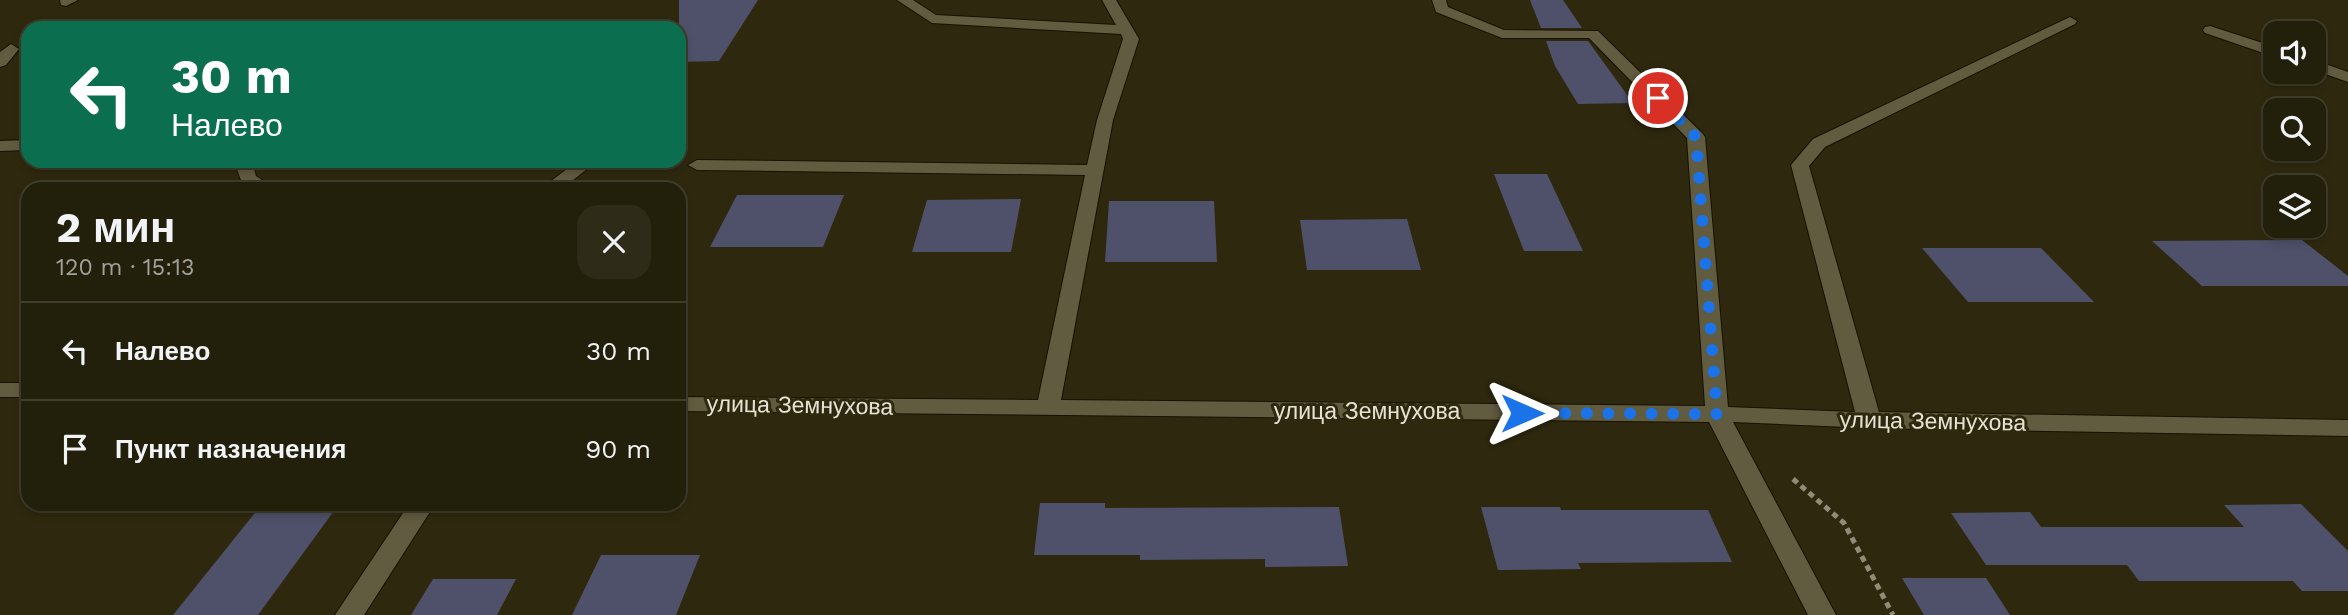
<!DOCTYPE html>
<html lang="ru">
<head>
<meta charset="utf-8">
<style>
  :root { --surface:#221f0a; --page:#2e2c18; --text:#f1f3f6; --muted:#a2a29c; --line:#3f3d2b }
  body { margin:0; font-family:"Work Sans",sans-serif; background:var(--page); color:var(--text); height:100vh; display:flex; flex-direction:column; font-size:26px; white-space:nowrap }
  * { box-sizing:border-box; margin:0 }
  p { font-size:23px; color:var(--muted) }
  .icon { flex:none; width:38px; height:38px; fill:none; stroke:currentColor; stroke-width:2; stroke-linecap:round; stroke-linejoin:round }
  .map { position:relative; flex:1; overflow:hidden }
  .panel { position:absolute; left:21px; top:182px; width:665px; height:329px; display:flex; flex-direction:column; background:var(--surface); border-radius:21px; box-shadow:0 4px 10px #0003,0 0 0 2px var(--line) }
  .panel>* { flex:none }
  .hud { position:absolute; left:21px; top:21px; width:665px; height:147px; border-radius:21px; box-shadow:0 4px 10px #0003,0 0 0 2px var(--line); background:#0b6e4f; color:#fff; overflow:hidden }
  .tools { position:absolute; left:2263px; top:21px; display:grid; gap:14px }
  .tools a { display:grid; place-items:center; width:63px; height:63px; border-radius:14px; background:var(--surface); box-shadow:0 4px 10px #0003,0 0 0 2px var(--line); font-size:35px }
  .pin { position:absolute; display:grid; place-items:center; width:60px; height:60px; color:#fff; margin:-30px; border:4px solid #fff; border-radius:50%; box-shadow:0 2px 7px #0007 }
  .me { position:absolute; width:77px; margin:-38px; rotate:90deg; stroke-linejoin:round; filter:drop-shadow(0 0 5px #0008) }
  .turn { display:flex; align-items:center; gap:24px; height:147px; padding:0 35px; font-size:32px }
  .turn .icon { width:91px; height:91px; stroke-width:2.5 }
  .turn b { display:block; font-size:49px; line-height:60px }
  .round { display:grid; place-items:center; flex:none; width:74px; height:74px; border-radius:21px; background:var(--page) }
  .headline { display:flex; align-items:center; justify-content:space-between; height:119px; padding:0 35px }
  h1 { font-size:42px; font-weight:700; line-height:52px }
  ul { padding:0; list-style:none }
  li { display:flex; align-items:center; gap:21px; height:98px; padding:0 35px; border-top:2px solid var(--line) }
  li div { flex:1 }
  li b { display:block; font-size:26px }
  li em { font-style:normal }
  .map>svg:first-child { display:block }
</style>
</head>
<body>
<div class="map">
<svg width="2348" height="615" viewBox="0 0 2348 615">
  <rect width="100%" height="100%" fill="#2e290e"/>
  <g fill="#4f516a">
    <path d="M 679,0 L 758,0 L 719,61 L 679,62 Z"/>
    <path d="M 1530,0 L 1563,0 L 1582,28 L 1541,28 Z"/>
    <path d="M 1546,41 L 1588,41 L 1633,103 L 1578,104 L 1555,66 Z"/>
    <path d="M 1494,174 L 1547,174 L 1583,251 L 1524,251 Z"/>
    <path d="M 737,195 L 844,195 L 823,247 L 710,247 Z"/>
    <path d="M 1021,199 L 1011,252 L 912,252 L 927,200 Z"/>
    <path d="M 1109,201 L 1214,201 L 1217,262 L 1105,262 Z"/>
    <path d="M 1407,219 L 1421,270 L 1307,270 L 1300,220 Z"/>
    <path d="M 2302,240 L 2348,276 L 2348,286 L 2202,286 L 2152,241 Z"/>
    <path d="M 1922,248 L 2041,248 L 2094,302 L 1968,302 Z"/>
    <path d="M 1040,503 L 1105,503 L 1105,508 L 1339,507 L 1348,566 L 1265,567 L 1265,559 L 1140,560 L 1140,555 L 1034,555 Z"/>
    <path d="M 262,504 L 339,504 L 258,615 L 173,615 Z"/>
    <path d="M 2301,504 L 2348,551 L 2348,591 L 2302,591 L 2293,581 L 2139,581 L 2127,565 L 1986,565 L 1951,513 L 2030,512 L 2041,527 L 2244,527 L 2224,505 Z"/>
    <path d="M 1481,507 L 1560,507 L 1561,510 L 1708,510 L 1732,562 L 1578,563 L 1581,569 L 1498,570 Z"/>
    <path d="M 601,555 L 700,555 L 676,615 L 572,615 Z"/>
    <path d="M 1902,578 L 1986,578 L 2010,615 L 1924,615 Z"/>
    <path d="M 433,579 L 516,579 L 497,615 L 411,615 Z"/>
  </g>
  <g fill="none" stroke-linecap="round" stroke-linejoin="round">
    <g stroke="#171100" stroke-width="2">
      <g id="minor">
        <path d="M 60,0 L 78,0 L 66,6 L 61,5 Z"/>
        <path d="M 897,0 L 913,0 L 936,15 L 1116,25 L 1102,0 L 1116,0 L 1139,39 L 1113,120 L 1061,400 L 1705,406 L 1687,138 L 1589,38 L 1502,38 L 1436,12 L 1432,0 L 1446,0 L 1448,7 L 1504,30 L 1598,31 L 1702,133 L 1705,137 L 1728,407 L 1855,412 L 1791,165 L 1813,139 L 2070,17 L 2077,21 L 2075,24 L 1825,147 L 1809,166 L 1879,412 L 2348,420 L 2348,436 L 1869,428 L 1733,422 L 1836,615 L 1808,615 L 1709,422 L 679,411 L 679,397 L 1038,400 L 1085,175 L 697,170 L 688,165 L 697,160 L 1087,165 L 1097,120 L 1123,39 L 1121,34 L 932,23 Z"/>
        <path d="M 2210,26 L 2275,47 L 2275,57 L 2205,33 L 2203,30 L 2205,27 Z"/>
        <path d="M 11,44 L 19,49 L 6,65 L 0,67 L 0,52 Z"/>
        <path d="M 2314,60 L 2348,72 L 2348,82 L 2314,70 Z"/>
        <path d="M 28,140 L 28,150 L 0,151 L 0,141 Z"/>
        <path d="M 234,161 L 252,161 L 256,176 L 276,189 L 253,189 L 242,183 Z"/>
        <path d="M 577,161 L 597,161 L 562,189 L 541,189 Z"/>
        <rect x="0" y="383" width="28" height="14"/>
        <path d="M 409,504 L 435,504 L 364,615 L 335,615 Z"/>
      </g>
    </g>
    <path stroke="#918c77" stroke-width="5" stroke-dasharray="6 4.5" stroke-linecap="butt" d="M 1793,479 L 1844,523 L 1893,615"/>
    <use href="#minor" fill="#615b40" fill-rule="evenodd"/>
  </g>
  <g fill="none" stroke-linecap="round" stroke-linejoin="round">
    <path stroke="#1a73e8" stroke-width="12" stroke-dasharray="0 21.6" d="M 1522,413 L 1717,414 L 1696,137 L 1658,98"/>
  </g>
  <g text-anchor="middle" stroke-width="6" stroke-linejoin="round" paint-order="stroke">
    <g font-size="23" fill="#e6e2d3" stroke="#2e290e">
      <text transform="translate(800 405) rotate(1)" y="8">улица Земнухова</text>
      <text x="1367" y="419">улица Земнухова</text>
      <text transform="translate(1933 421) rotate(1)" y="8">улица Земнухова</text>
    </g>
  </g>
</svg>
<div class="tools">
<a><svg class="icon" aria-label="sound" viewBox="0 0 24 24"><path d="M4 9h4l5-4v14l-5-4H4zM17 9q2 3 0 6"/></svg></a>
<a><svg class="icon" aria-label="search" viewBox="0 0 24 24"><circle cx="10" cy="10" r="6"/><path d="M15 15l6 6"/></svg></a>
<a><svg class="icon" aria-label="layers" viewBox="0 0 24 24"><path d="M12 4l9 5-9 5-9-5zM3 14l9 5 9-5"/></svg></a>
</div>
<div class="pin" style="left:1658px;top:98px;background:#d93025"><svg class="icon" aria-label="arrive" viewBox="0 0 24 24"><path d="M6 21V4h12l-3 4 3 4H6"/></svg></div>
<svg class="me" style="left:1522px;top:413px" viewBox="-20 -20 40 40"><path d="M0-17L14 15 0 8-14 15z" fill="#1a73e8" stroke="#fff" stroke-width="4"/></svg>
<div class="hud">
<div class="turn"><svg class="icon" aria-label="left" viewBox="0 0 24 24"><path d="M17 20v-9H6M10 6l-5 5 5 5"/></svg><div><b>30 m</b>Налево</div></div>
</div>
<section class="panel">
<div class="headline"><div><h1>2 мин</h1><p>120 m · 15:13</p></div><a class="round"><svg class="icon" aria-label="close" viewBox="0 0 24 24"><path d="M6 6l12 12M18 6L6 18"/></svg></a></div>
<ul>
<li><svg class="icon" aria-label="left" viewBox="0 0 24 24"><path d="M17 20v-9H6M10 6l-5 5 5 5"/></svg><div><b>Налево</b></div><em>30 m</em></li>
<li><svg class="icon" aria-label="arrive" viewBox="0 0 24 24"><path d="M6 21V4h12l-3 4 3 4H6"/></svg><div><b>Пункт назначения</b></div><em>90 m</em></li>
</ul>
</section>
</div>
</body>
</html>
